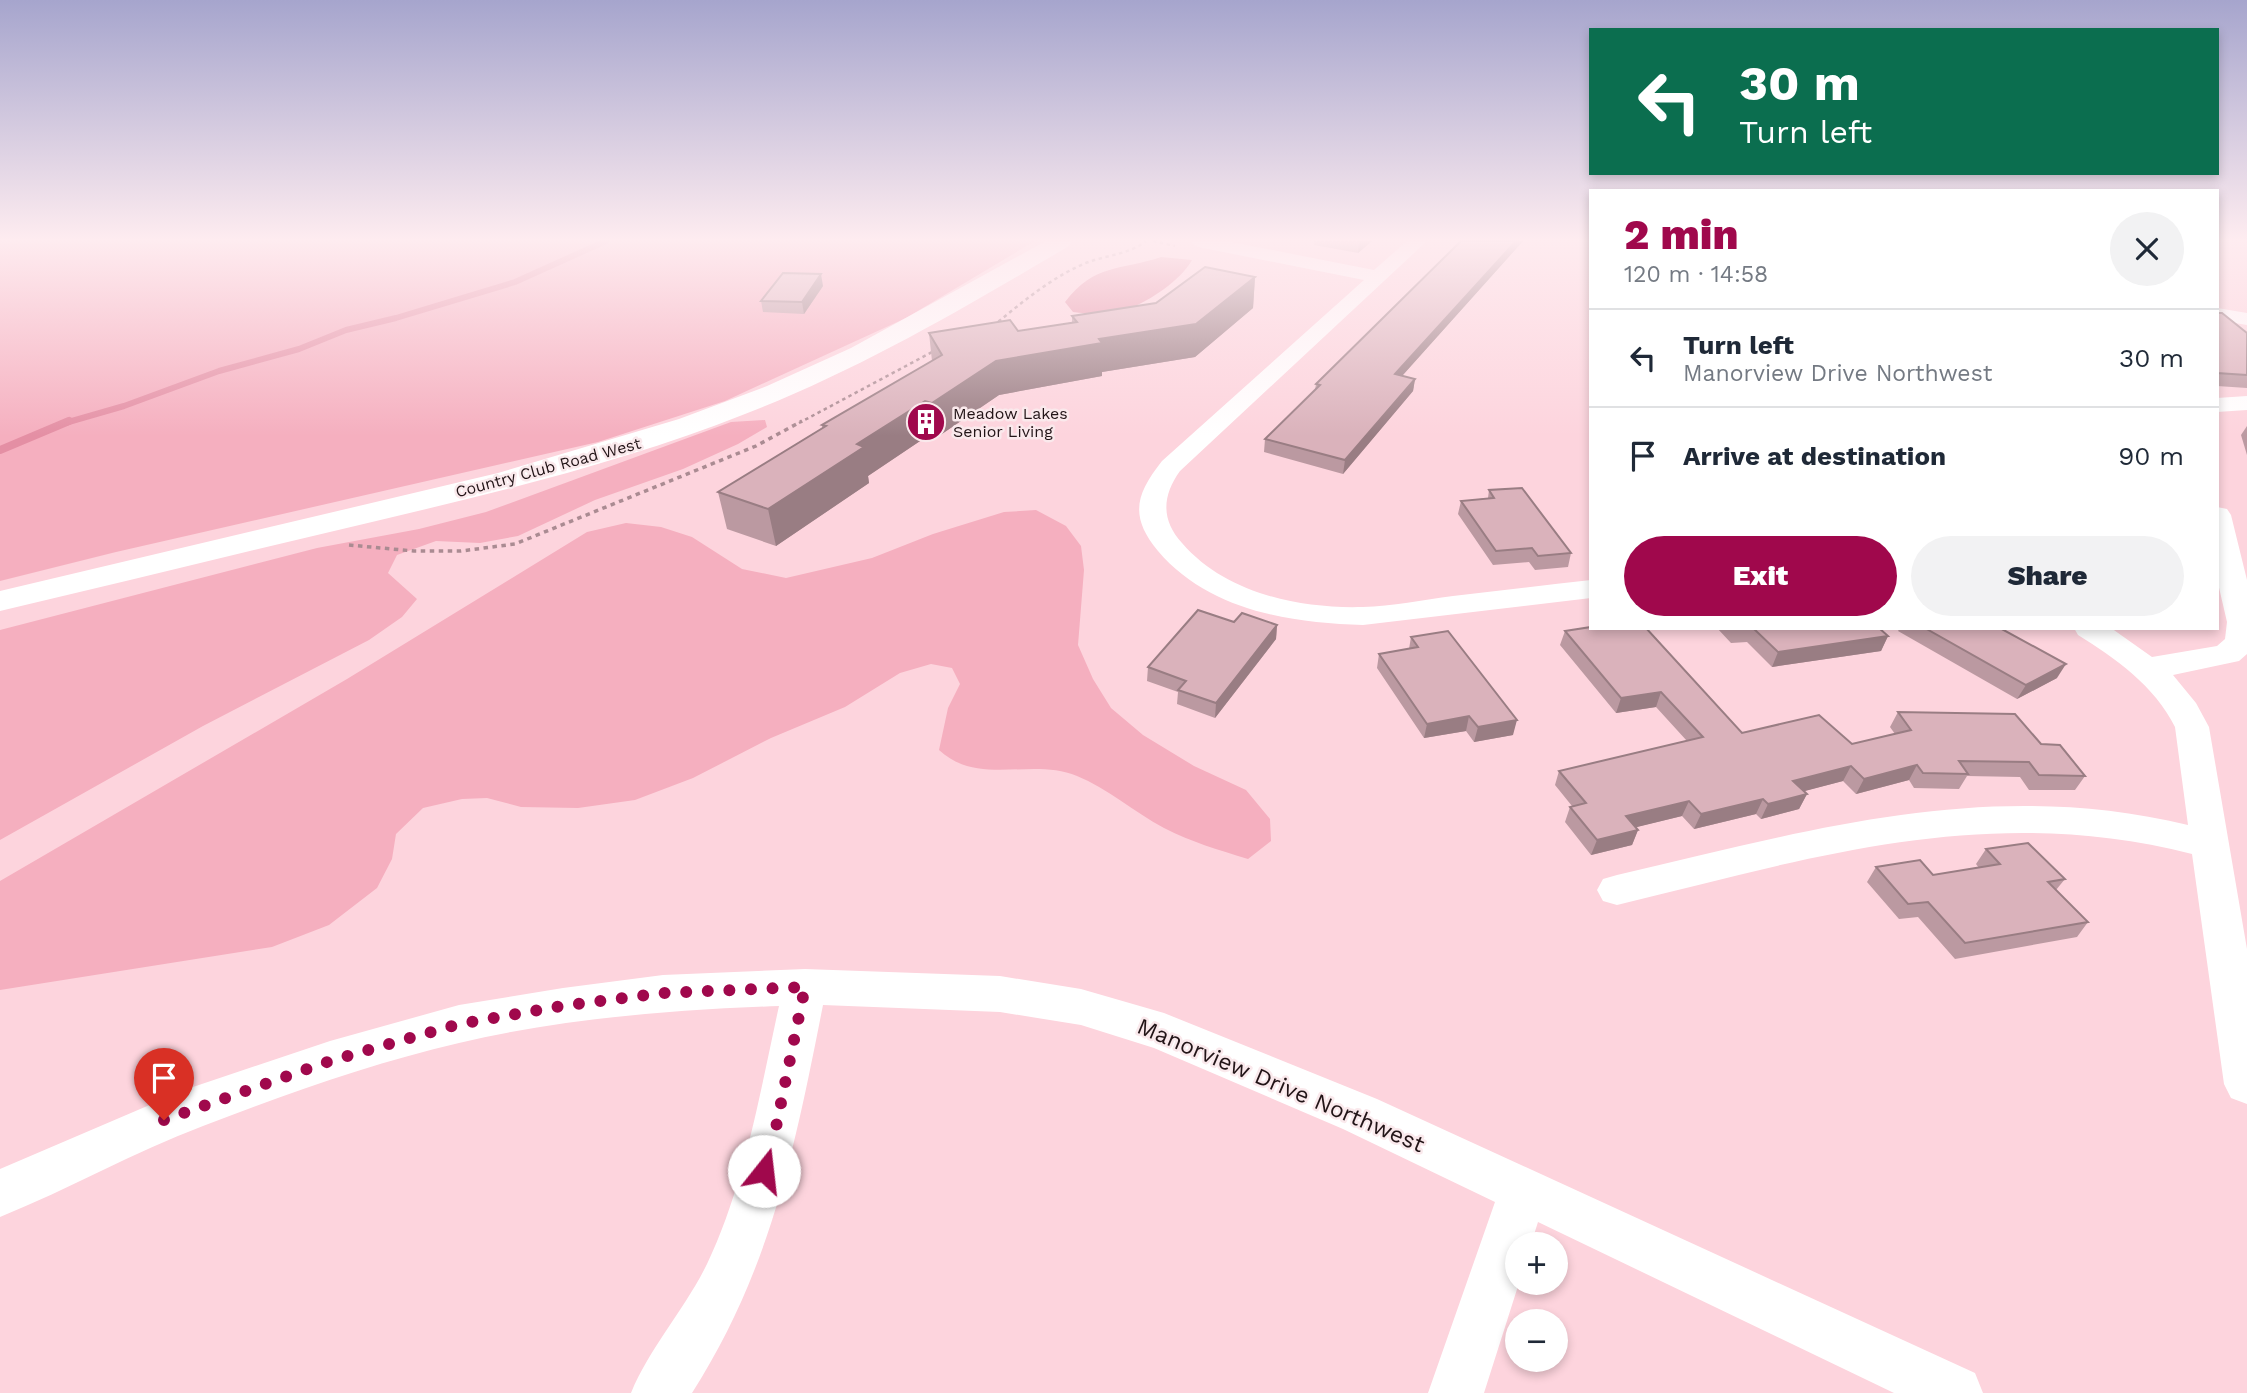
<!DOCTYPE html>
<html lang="en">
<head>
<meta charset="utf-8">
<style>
  :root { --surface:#fff; --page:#f2f2f3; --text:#1f2937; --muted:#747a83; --line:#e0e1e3; --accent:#a0084c }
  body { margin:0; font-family:"Work Sans",sans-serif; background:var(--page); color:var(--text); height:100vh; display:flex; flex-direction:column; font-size:26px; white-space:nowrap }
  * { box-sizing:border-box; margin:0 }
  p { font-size:23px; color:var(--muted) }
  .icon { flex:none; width:38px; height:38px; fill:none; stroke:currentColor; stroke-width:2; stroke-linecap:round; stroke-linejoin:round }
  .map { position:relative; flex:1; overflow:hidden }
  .details { position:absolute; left:1589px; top:189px; width:630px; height:441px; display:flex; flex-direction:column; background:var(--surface); border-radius:0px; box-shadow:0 4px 10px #0003 }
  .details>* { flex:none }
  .hud { position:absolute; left:1589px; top:28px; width:630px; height:147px; border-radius:0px; box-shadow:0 4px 10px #0003; background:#0b6e4f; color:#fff; overflow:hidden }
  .fabs { position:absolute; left:1505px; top:1232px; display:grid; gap:14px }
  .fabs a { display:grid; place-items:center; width:63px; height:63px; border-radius:50%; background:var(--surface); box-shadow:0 4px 10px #0003; font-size:35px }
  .pin { position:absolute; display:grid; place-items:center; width:60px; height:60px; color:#fff; margin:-72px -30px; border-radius:50% 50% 50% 0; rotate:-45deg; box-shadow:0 0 7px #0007 }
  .pin .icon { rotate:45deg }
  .me { position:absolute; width:77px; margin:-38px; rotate:16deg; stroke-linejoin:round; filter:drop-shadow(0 0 5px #0008) }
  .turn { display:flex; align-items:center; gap:24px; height:147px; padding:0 35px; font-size:32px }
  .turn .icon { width:91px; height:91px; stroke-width:2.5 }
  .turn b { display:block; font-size:49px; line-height:60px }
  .round { display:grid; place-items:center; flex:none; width:74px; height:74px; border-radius:37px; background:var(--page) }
  .overview { display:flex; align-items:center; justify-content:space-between; height:119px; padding:0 35px }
  h1 { font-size:42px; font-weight:800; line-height:52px; color:var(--accent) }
  .primary-button { display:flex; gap:14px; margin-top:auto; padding:14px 35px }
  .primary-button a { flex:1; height:80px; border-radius:42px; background:var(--accent); color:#fff; font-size:28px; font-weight:800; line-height:80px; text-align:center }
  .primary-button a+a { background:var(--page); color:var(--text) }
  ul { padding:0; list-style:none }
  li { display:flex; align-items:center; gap:21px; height:98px; padding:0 35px; border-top:2px solid var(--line) }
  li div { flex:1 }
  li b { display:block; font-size:26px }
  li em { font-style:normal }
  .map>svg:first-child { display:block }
</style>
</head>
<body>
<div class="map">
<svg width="2247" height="1393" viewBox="0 0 2247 1393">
  <rect width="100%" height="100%" fill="#fdd4dd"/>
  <g fill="#f5afbf">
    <path d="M 0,241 L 1035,241 L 906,318 L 725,401 L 598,442 L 116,552 L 0,581 Z"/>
    <path d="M 765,420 L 767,427 L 738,444 L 683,469 L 595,500 L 518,536 L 480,543 L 436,541 L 397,555 L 388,573 L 417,599 L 402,617 L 369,640 L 203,726 L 0,840 L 0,630 L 317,548 L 419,529 L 486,512 L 731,422 Z"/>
    <path d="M 1036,510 L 1066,526 L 1081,546 L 1084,570 L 1078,645 L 1093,679 L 1111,708 L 1143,735 L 1194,766 L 1246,790 L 1270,819 L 1271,841 L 1248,859 C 1219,850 1191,842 1164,828 C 1134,812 1107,788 1077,776 C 1031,757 979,787 939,750 L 948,708 L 960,684 L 952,668 L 931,664 L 900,673 L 845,707 L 771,738 L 693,778 L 635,800 L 578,808 L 521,807 L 487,798 L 462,799 L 423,808 L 396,834 L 392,859 L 377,888 L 329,925 L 272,947 L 0,990 L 0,881 L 347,679 L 587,532 L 626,523 L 661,527 L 692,537 L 742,569 L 786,578 L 872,558 L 933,534 L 1004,512 Z"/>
  </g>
  <path fill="#e48fa4" d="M 1161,257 L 1192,260 C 1180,281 1151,300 1128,309 C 1110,316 1090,314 1073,312 L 1065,302 C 1095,263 1120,271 1161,257 Z"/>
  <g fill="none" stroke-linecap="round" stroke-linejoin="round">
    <path stroke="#e48fa4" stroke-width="6" d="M 65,423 L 124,406 L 219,371 L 299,349 L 346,330 L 396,318 L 515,282 L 606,241"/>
    <path stroke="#e48fa4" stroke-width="8" d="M 0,450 L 69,421"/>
    <g stroke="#aa8b92" stroke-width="2.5" stroke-dasharray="3.5 3.5" stroke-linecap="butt">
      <path d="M 1153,241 L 1175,246"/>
      <path d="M 993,326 C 1020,304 1047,281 1079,266 C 1101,255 1127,256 1146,241"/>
      <path d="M 799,423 L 934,351"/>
    </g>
    <path stroke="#aa8b92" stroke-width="3.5" stroke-dasharray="4.5 4.5" stroke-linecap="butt" d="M 349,545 L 414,551 L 461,551 L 515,544 L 756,446 L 802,421"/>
    <g fill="#fff" fill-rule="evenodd">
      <path d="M 1189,241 L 1226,241 L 1374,270 L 1407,241 L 1427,241 L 1180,471 C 1162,496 1161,520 1182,543 C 1225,593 1299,609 1363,607 C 1392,606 1423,600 1453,596 C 1499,591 1545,585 1591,580 L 1591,598 L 1363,625 C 1289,623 1208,610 1158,551 C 1129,516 1136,494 1162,461 L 1364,280 L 1198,247 Z"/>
      <path d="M 2217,308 L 2247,313 L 2247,325 L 2217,320 Z"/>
      <path d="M 2247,396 L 2247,410 L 2217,412 L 2217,398 Z"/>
      <path d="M 2217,507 L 2227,509 L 2231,515 L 2247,580 L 2247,654 L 2239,661 L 2173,675 L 2196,703 L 2209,727 L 2247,949 L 2247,1104 L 2231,1098 L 2224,1084 L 2192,854 C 1988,802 1814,857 1617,905 L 1603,901 L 1597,890 L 1603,879 L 1617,875 C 1811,830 1988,777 2188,825 L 2175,727 C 2154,685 2116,659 2078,635 L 2074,628 L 2111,628 L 2152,657 L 2217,646 L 2225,639 L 2227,622 L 2217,579 Z"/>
      <path d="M 805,969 L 1000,976 L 1081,989 L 1164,1013 L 1377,1099 L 1975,1373 L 1983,1393 L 1894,1393 L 1538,1222 L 1531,1244 L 1517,1244 L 1519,1283 L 1484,1393 L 1428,1393 L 1495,1202 L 1343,1129 L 1154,1048 L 1081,1025 L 1000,1012 L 823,1005 C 795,1147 771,1269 692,1393 L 631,1393 C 650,1347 685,1309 707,1264 C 745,1184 760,1092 779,1006 C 672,1010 564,1018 459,1043 C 373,1063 286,1094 203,1126 C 134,1152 69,1189 0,1217 L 0,1169 L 187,1089 L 330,1041 L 459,1005 L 563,988 L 663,975 Z"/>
    </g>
    <path fill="#fff" fill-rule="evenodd" d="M 1046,241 L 1072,241 L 1069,246 C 964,308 859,370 745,414 C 624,462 498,492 372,522 C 248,551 124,582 0,611 L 0,591 L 498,473 L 679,419 L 767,386 L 851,348 Z"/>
  </g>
  <g fill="#bb99a1">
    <path d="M 1314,241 L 1372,241 L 1358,253 L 1314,245 Z"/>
    <path d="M 1461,241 L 1523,241 L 1402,376 L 1415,379 L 1413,391 L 1343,474 L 1264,452 L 1265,439 L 1315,390 L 1316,384 Z"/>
    <path d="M 1255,277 L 1253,308 L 1195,357 L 1102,372 L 1102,376 L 999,395 L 936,438 L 929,435 L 868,476 L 869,483 L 776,546 L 727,529 L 718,492 L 822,428 L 822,425 L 932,361 L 929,333 L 1018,331 L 1072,323 L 1072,316 L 1156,303 Z"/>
    <path d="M 823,286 L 804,314 L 763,312 L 761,301 Z"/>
    <path d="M 2217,313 L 2247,333 L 2247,388 L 2217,386 Z"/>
    <path d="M 2247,426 L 2247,455 L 2241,435 Z"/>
    <path d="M 1489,490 L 1571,553 L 1568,567 L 1535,570 L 1529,562 L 1493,565 L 1458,514 L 1461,501 L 1488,498 Z"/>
    <path d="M 1234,622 L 1277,625 L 1276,639 L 1215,718 L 1177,704 L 1178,692 L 1147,681 L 1148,667 Z"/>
    <path d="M 1717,628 L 1879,628 L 1888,636 L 1881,651 L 1772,667 L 1747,642 L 1731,643 Z"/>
    <path d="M 1900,628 L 2000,628 L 2057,678 L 2017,699 L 1898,631 Z"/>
    <path d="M 1565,631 L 1742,733 L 1852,744 L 1895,734 L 1890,727 L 1898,712 L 2041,744 L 2085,776 L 2075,790 L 2029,790 L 2020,777 L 1967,776 L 1959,789 L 1914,788 L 1909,780 L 1856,794 L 1843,781 L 1804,791 L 1807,794 L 1799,809 L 1761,819 L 1756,814 L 1694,829 L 1682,816 L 1636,827 L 1638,830 L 1632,845 L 1591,855 L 1565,822 L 1570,807 L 1572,806 L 1555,785 L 1559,771 L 1687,741 L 1656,707 L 1616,713 L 1560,645 Z"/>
    <path d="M 1411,637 L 1513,735 L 1474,742 L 1466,731 L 1424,738 L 1377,668 L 1379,654 L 1409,649 Z"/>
    <path d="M 1986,849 L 2065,879 L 2056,890 L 2088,922 L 2077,937 L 1955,959 L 1918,917 L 1899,919 L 1867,882 L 1876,867 L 1933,875 L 1979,868 L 1976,864 Z"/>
  </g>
  <g fill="#997d83">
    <path d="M 1361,241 L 1372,241 L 1358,253 L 1359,243 Z"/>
    <path d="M 1516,241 L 1523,241 L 1393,386 L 1395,374 Z"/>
    <path d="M 821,274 L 823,286 L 804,314 L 802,302 Z"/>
    <path d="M 1255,277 L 1253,308 L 1195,357 L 1102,372 L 1102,376 L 999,395 L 936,438 L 932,403 L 996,361 L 1099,339 Z"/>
    <path d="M 1415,379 L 1413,391 L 1343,474 L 1345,460 Z"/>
    <path d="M 925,401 L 929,435 L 868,476 L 869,483 L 776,546 L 768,509 L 857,444 Z"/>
    <path d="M 1277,625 L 1276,639 L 1215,718 L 1216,703 Z"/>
    <path d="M 1888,636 L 1881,651 L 1772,667 L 1778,652 Z"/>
    <path d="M 2066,664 L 2057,678 L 2017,699 L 2026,685 Z"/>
    <path d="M 1661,692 L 1656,707 L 1616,713 L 1621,698 Z"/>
    <path d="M 1469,716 L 1466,731 L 1424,738 L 1427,724 Z"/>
    <path d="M 1517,720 L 1513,735 L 1474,742 L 1478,727 Z"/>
    <path d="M 1917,765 L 1909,780 L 1856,794 L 1864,779 Z"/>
    <path d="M 1851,766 L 1843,781 L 1786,796 L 1793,781 Z"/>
    <path d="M 1807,794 L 1799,809 L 1761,819 L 1768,804 Z"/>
    <path d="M 1763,799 L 1756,814 L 1694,829 L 1701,814 Z"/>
    <path d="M 1689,801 L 1682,816 L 1621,831 L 1626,816 Z"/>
    <path d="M 1638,830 L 1632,845 L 1591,855 L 1597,840 Z"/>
  </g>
  <g fill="#dab2bb" stroke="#997d83" stroke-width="2">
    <path d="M 1461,241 L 1516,241 L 1395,374 L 1415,379 L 1345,460 L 1265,439 L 1320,385 L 1316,384 Z"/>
    <path d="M 1205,267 L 1255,277 L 1196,324 L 1099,339 L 1102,343 L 996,361 L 932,403 L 925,401 L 857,444 L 864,447 L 768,509 L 718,492 L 826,426 L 822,425 L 942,355 L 929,333 L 1010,320 L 1018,331 L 1077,322 L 1072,316 L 1156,303 Z"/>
    <path d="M 783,273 L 821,274 L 802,302 L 761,301 Z"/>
    <path d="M 2217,313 L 2222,313 L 2247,333 L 2247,375 L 2217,373 Z"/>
    <path d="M 1522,488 L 1571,553 L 1538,556 L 1532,548 L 1496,551 L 1461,501 L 1494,498 L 1489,490 Z"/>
    <path d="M 1198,610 L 1234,622 L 1242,613 L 1277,625 L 1216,703 L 1178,690 L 1186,681 L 1148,667 Z"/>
    <path d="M 1591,627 L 1591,628 L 1646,628 L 1742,733 L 1819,715 L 1852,744 L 1911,730 L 1898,712 L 2015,714 L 2041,744 L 2060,745 L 2085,776 L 2039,775 L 2029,762 L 1959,761 L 1968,774 L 1923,773 L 1917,765 L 1864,779 L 1851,766 L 1793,781 L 1807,794 L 1768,804 L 1763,799 L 1701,814 L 1689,801 L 1626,816 L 1638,830 L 1597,840 L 1570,807 L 1586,803 L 1559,771 L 1703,737 L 1661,692 L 1621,698 L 1565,631 Z"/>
    <path d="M 1753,628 L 1879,628 L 1888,636 L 1778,652 Z"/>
    <path d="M 1925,628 L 2000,628 L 2066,664 L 2026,685 Z"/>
    <path d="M 1448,631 L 1517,720 L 1478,727 L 1469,716 L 1427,724 L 1379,654 L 1418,647 L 1411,637 Z"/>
    <path d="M 2028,843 L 2065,879 L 2048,882 L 2088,922 L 1965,943 L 1928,902 L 1908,904 L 1876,867 L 1920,860 L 1933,875 L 2000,864 L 1986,849 Z"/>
  </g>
  <linearGradient id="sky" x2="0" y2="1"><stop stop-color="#a6a5cd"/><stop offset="0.55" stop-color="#feecf0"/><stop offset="1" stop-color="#feecf0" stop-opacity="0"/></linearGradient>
  <rect width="2247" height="436" fill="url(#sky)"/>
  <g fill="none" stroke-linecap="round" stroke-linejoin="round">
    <path stroke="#a0084c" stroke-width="12" stroke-dasharray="0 21.6" d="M 164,1120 L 330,1061 L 459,1024 L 562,1006 L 663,993 L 805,987 L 775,1132 L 764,1171"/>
  </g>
  <defs>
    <g id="building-disc" transform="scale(2.0125)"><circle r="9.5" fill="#a0084c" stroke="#fae9ec"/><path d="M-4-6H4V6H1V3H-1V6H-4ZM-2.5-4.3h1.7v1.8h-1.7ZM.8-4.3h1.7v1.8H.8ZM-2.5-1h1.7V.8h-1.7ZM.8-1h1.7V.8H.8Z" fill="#fff"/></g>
  </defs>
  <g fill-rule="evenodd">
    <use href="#building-disc" x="926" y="422"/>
  </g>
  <g text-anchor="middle" stroke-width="5" stroke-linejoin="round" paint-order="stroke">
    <g font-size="16" fill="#221417" stroke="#fae9ec" text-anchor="start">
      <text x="953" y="419">Meadow Lakes<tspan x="953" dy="18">Senior Living</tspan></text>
    </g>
    <g font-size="16" fill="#221417" stroke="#fae9ec">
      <text transform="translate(548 467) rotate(-15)" y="6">Country Club Road West</text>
    </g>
    <g font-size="23" fill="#221417" stroke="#fae9ec">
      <text transform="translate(1281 1085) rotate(23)" y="8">Manorview Drive Northwest</text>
    </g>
  </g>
</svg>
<div class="fabs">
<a>+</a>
<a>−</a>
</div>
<div class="pin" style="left:164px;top:1120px;background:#d93025"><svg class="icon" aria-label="arrive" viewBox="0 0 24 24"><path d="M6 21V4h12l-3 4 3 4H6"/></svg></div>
<svg class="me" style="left:764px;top:1171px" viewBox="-20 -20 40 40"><circle r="19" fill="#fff"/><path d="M0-13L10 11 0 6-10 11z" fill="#a0084c"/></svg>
<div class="hud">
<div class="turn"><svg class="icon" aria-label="left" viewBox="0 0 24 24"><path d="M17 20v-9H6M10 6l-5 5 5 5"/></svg><div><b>30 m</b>Turn left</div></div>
</div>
<section class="details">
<div class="overview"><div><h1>2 min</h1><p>120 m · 14:58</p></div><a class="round"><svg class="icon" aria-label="close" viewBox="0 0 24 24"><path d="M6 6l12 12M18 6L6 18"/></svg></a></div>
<ul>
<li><svg class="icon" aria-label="left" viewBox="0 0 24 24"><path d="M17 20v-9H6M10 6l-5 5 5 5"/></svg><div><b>Turn left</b><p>Manorview Drive Northwest</p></div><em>30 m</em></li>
<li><svg class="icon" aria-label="arrive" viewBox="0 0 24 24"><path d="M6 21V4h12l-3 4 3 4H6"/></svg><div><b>Arrive at destination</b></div><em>90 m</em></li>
</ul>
<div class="primary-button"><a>Exit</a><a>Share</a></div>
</section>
</div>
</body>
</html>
